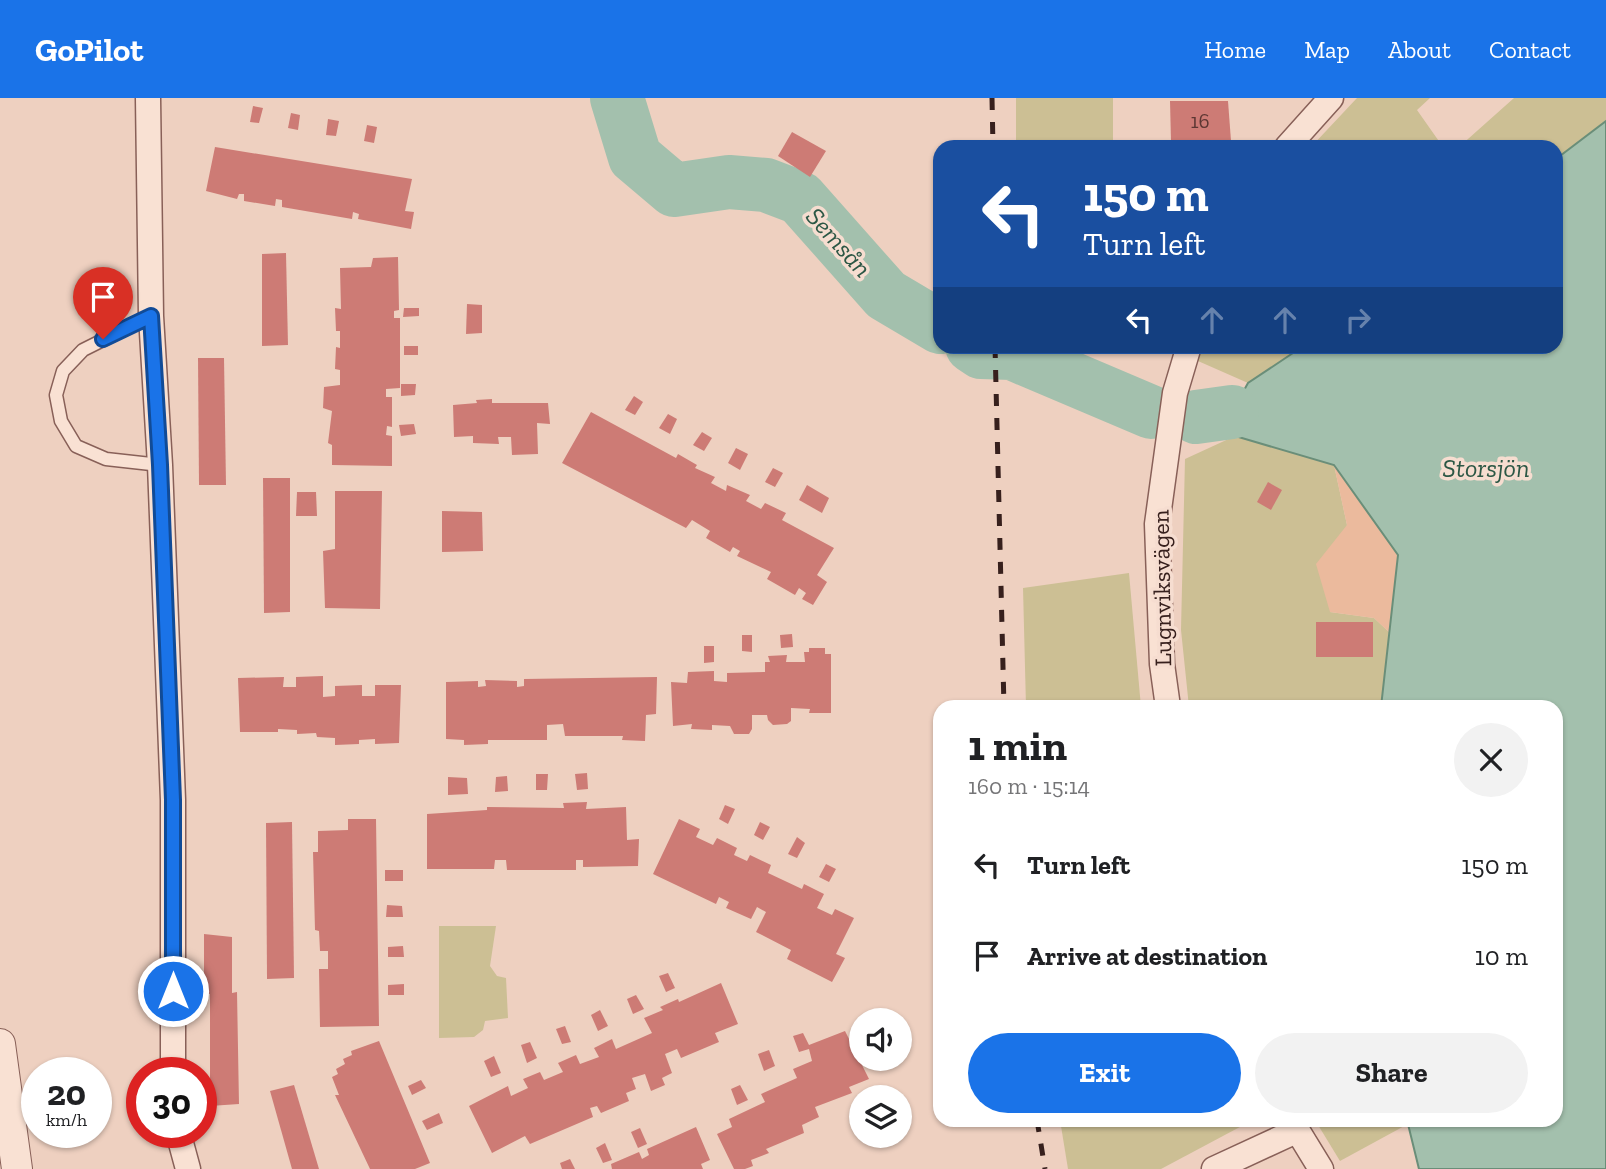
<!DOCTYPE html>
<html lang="en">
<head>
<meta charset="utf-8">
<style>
  :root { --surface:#fff; --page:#f2f2f2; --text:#202124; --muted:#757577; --accent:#1a73e8 }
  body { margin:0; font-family:"Zilla Slab",serif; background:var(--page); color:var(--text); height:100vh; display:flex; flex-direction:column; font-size:26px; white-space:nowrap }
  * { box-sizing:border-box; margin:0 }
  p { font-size:23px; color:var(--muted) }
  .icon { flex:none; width:38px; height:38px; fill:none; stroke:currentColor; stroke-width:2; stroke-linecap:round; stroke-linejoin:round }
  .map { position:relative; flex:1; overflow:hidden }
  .drawer { position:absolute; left:933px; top:602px; width:630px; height:427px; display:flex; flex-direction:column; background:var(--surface); border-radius:21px; box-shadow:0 2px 5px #0004 }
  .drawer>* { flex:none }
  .guide { position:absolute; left:933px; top:42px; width:630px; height:214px; border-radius:21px; box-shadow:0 2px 5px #0004; background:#1a4fa0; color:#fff; overflow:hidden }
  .fabs { position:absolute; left:849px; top:910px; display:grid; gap:14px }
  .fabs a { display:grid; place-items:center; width:63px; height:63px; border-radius:50%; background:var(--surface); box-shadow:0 2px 5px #0004; font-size:35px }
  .speed { position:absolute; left:21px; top:959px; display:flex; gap:14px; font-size:35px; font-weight:700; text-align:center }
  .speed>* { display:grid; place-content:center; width:91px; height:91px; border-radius:50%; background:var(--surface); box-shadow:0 2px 5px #0004; line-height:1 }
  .speed small { font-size:18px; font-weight:400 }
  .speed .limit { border:10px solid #d22; background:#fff; color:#111 }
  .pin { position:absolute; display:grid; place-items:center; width:60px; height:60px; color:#fff; margin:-72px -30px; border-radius:50% 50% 50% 0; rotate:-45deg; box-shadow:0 0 7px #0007 }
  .pin .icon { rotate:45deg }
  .me { position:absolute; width:77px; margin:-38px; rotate:0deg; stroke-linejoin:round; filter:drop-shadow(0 0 5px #0008) }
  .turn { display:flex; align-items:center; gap:24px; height:147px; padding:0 35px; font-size:32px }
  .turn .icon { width:91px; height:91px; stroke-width:2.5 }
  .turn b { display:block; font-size:49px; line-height:60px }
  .lanes { display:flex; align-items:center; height:66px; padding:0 35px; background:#0003; justify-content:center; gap:35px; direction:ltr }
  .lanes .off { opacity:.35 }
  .round { display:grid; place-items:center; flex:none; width:74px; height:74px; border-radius:37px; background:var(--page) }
  .head { display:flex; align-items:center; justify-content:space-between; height:119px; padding:0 35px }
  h1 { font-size:42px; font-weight:700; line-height:52px }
  .action { display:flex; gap:14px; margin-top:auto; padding:14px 35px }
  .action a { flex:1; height:80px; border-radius:42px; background:var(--accent); color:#fff; font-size:28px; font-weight:700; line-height:80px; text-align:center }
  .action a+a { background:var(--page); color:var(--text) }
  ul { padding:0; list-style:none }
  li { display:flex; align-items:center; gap:21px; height:91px; padding:0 35px }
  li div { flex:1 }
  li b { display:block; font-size:26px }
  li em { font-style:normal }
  header { display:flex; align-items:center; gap:42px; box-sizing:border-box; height:98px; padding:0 35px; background:var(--accent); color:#fff }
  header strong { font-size:33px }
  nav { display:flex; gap:38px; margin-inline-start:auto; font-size:24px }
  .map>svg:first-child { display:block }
</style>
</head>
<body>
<header>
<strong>GoPilot</strong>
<nav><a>Home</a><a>Map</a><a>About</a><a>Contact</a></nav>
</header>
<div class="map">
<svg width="1606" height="1071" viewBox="0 0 1606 1071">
  <rect width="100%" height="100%" fill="#eed0c0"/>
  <g fill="#ccbf94">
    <rect x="1016" y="0" width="97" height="49"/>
    <path d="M 1357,0 L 1430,0 L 1417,12 L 1443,49 L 1311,49 Z"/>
    <path d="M 1514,0 L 1606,0 L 1606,23 L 1556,61 L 1556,49 L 1459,49 Z"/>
    <path d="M 1202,249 L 1202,248 L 1302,249 L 1248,285 L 1198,263 Z"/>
    <path d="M 1235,338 L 1334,367 L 1347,427 L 1330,514 L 1374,520 L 1389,534 L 1381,609 L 1189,609 L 1181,532 L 1185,361 Z"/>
    <path d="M 1129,475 L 1141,609 L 1026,609 L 1023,490 Z"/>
    <path d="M 439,828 L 496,828 L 490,868 L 497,878 L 506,880 L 508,920 L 485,923 L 483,932 L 474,939 L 439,940 Z"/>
    <path d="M 1060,1022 L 1253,1022 L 1161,1071 L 1068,1071 Z"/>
    <path d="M 1315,1022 L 1407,1022 L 1408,1026 L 1340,1063 Z"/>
  </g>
  <path fill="#ebba9d" d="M 1334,367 L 1398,457 L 1389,534 L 1374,520 L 1330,514 L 1316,466 L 1347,427 Z"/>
  <path fill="#a3c0ad" stroke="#6a8e79" stroke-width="2" d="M 1606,23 L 1606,1071 L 1419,1071 L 1407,1022 L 1556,1022 L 1556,609 L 1381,609 L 1398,457 L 1334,367 L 1235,338 L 1232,314 L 1248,285 L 1302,249 L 1556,248 L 1556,61 Z"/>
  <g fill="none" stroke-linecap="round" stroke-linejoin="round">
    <g stroke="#a3c0ad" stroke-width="54">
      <path d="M 617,0 L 635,59 L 674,92 L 729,84 L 766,87 L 800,100 L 886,197 L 940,229"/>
      <path d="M 972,248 L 981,254 L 1012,255 L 1151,314"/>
      <path d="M 1196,319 L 1232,314"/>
    </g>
  </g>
  <g fill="#cd7b75">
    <path d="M 1170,3 L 1228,3 L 1231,43 L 1171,44 Z"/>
    <path d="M 253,8 L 263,10 L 259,25 L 250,24 Z"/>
    <path d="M 291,15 L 300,17 L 298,32 L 288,30 Z"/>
    <path d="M 328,21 L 339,23 L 336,38 L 326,37 Z"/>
    <path d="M 367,27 L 377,29 L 374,45 L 364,43 Z"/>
    <path d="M 792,34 L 826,53 L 810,79 L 778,58 Z"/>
    <path d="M 215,49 L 412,81 L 405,113 L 414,114 L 411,131 L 358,121 L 359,116 L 353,114 L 352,121 L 282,109 L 282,102 L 276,101 L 275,108 L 244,103 L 244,96 L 239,96 L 237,101 L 206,93 Z"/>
    <path d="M 286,155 L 288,247 L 262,248 L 262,156 Z"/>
    <path d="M 398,159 L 399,212 L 394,213 L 394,220 L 400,220 L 400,290 L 386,291 L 386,299 L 392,299 L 392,329 L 387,328 L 386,337 L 392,338 L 392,368 L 332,367 L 332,347 L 328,345 L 332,313 L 323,310 L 324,289 L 340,287 L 340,272 L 335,271 L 336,249 L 340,250 L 340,233 L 336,233 L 335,210 L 341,211 L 340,170 L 371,169 L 373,160 Z"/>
    <path d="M 467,206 L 482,207 L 482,235 L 466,236 Z"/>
    <path d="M 404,210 L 419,210 L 419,218 L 403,219 Z"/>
    <rect x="404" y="248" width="14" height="9"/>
    <path d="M 198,260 L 224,260 L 226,387 L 199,387 Z"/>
    <path d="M 401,286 L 416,286 L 415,297 L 401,298 Z"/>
    <path d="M 634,298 L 643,304 L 635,317 L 625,312 Z"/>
    <path d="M 492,301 L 492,305 L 548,305 L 550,326 L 537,325 L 538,356 L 512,357 L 511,339 L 498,339 L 499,346 L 473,345 L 473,338 L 454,339 L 453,307 L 477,305 L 476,302 Z"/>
    <path d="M 591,314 L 676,360 L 678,356 L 697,367 L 695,370 L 715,379 L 711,385 L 726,393 L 727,387 L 750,397 L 746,403 L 761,411 L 765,405 L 786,415 L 782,422 L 834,450 L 817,477 L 827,484 L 813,507 L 802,501 L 806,495 L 799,490 L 795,497 L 767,481 L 771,474 L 737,458 L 740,453 L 733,449 L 730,454 L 706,440 L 710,433 L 692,422 L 686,430 L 562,365 Z"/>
    <path d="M 668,316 L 677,321 L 670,336 L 659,330 Z"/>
    <path d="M 414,326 L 416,336 L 401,338 L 399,327 Z"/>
    <path d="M 702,334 L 712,340 L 704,353 L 693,347 Z"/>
    <path d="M 736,350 L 748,356 L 740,372 L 728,365 Z"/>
    <path d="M 773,370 L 783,375 L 775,389 L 765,384 Z"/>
    <path d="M 263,380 L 290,380 L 290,514 L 264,515 Z"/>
    <path d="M 1268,384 L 1282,392 L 1271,412 L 1257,404 Z"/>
    <path d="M 807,387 L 829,400 L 822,415 L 799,402 Z"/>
    <path d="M 335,393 L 382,393 L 380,511 L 325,510 L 323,453 L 335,451 Z"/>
    <path d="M 297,394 L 316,394 L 317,418 L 296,418 Z"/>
    <path d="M 442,413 L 482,414 L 483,453 L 442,454 Z"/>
    <rect x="1316" y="524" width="57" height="35"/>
    <path d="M 792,536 L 793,549 L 781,550 L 780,537 Z"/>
    <path d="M 742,537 L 752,537 L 752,554 L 742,553 Z"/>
    <path d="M 704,548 L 714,548 L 714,564 L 704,565 Z"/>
    <path d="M 809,550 L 825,550 L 825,556 L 831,556 L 831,615 L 809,615 L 810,611 L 791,610 L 791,623 L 787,626 L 773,627 L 768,622 L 767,617 L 752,617 L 752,631 L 749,636 L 734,636 L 730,628 L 712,627 L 712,632 L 691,631 L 692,626 L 673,628 L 671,584 L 687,585 L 688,574 L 714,573 L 714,583 L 727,584 L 727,575 L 765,574 L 765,564 L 770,564 L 768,558 L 787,557 L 786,564 L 805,564 L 804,554 L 809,554 Z"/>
    <path d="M 323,578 L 323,599 L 335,598 L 335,588 L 362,587 L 362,598 L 375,598 L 375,587 L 401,587 L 399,645 L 375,646 L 375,641 L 359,642 L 359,646 L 335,647 L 335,640 L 317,639 L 316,635 L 297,636 L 297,632 L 278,631 L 278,634 L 240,634 L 238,580 L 284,579 L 283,589 L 296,589 L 296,579 Z"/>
    <path d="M 657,579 L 656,616 L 646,617 L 645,643 L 622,642 L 623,638 L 565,638 L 563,626 L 547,627 L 547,642 L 488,642 L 488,646 L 464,647 L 464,642 L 446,641 L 446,584 L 478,583 L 478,589 L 486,588 L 485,582 L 517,583 L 517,589 L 524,588 L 524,581 Z"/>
    <path d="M 587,675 L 588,691 L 577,692 L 575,676 Z"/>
    <path d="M 536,676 L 548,676 L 547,692 L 536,692 Z"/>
    <path d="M 507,678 L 508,693 L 495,694 L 496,679 Z"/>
    <path d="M 448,679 L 467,680 L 468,696 L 448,697 Z"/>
    <path d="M 587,704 L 586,711 L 626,709 L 627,742 L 639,741 L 638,768 L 583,769 L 583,762 L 576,762 L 576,772 L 507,772 L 506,762 L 495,762 L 494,771 L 427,771 L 427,716 L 487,712 L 487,709 L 564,710 L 563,705 Z"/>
    <path d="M 725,707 L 735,711 L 728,726 L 719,721 Z"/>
    <path d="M 348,721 L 376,721 L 379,928 L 320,929 L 319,871 L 328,871 L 328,853 L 320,853 L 319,833 L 315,832 L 313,754 L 318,754 L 318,733 L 348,732 Z"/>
    <path d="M 679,721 L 700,731 L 696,739 L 713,747 L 717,740 L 737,750 L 734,757 L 747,763 L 750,757 L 771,767 L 768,775 L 802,791 L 804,786 L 824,796 L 817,810 L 832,817 L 835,811 L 854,820 L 836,856 L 845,860 L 832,884 L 787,861 L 791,852 L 756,834 L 766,814 L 757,809 L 751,821 L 726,810 L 729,804 L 719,799 L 716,806 L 653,776 Z"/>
    <path d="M 292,724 L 294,880 L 267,881 L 266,725 Z"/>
    <path d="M 760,724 L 770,729 L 763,742 L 754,737 Z"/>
    <path d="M 797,739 L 805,745 L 797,760 L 788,756 Z"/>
    <path d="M 826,766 L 836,771 L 829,784 L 819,779 Z"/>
    <rect x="385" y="772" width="18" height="11"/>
    <path d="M 387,807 L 402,808 L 403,819 L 386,819 Z"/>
    <path d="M 204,836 L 232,839 L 232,895 L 237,894 L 239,1006 L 210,1008 L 210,896 L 204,895 Z"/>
    <path d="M 403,848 L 404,859 L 388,859 L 388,849 Z"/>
    <path d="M 668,875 L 675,890 L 666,894 L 659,878 Z"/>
    <path d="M 721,885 L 738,926 L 715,935 L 719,944 L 681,960 L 677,951 L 665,956 L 672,975 L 662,980 L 665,987 L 651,993 L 645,976 L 632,980 L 636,991 L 626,995 L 629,1003 L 601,1015 L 597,1008 L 590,1010 L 593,1019 L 530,1046 L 525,1038 L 492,1055 L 469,1008 L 508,988 L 511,998 L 528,990 L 523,981 L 540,974 L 544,982 L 563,974 L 558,965 L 576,957 L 580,966 L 599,959 L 594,950 L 612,941 L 616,951 L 652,935 L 644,920 L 663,912 L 660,909 L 678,901 L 679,904 Z"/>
    <path d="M 404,886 L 404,897 L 388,897 L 388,887 Z"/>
    <path d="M 636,897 L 644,911 L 633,916 L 627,901 Z"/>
    <path d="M 600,912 L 608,928 L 598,933 L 591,917 Z"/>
    <path d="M 565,928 L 571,944 L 562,946 L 556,931 Z"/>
    <path d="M 845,933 L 869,981 L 849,989 L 852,995 L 815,1009 L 819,1019 L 802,1027 L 804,1035 L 766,1051 L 769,1055 L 751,1062 L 753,1068 L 745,1071 L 734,1071 L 717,1036 L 732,1029 L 729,1021 L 765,1004 L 761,996 L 797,980 L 793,971 L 812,963 L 809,951 L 799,954 L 793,938 L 803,935 L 809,947 Z"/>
    <path d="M 379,943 L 430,1065 L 415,1071 L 370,1071 L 335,997 L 339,997 L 332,979 L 338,976 L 336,971 L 345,966 L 343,961 L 352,957 L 351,953 Z"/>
    <path d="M 530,944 L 537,960 L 527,965 L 521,947 Z"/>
    <path d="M 769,952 L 775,968 L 764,973 L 758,956 Z"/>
    <path d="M 494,958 L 501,975 L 491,979 L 484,963 Z"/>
    <path d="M 421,982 L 426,990 L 412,997 L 408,988 Z"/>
    <path d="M 294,987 L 319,1071 L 292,1071 L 270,993 Z"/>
    <path d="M 740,987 L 748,1002 L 737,1007 L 731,991 Z"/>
    <path d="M 439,1015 L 443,1025 L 427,1032 L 422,1023 Z"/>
    <path d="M 696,1029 L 710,1062 L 701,1066 L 703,1071 L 612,1071 L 611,1066 L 639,1054 L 642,1061 L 649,1057 L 647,1051 Z"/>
    <path d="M 640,1030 L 647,1046 L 638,1050 L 631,1034 Z"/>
    <path d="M 605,1045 L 612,1062 L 603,1065 L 596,1050 Z"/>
    <path d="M 570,1061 L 575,1071 L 562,1071 L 560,1065 Z"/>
  </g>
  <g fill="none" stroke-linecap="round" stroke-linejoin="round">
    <g stroke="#886058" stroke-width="15">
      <path id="service" d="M 151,218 L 83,252 L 63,273 L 56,297 L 61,323 L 76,348 L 106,361 L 160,367"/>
    </g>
    <g stroke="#886058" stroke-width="27">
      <g id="minor">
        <path d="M 148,0 L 151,218 L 160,367 L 173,702 L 173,975"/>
        <path d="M 1287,49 L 1331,0"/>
        <path d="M 1168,609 L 1162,566 L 1157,426 L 1175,295 L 1189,248"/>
        <path d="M 1291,1022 L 1321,1071"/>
        <path d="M 178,1034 L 188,1071"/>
        <path d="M 1214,1071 L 1296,1033"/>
      </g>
    </g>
    <g stroke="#886058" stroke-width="32">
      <path id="tertiary" d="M 0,946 L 17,1071"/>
    </g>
    <use href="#service" stroke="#f9e1d3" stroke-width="12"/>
    <use href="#minor" stroke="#f9e1d3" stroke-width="24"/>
    <use href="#tertiary" stroke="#f9e1d3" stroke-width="30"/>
    <g stroke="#37201d" stroke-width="5" stroke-dasharray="12 12" stroke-linecap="butt">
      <path d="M 992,0 L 993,49"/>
      <path d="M 995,248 L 1004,609"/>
      <path d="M 1037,1022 L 1045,1071"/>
    </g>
  </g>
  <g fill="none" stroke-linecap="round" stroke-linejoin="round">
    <g stroke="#114b97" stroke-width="18">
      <path id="route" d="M 103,241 L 151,218 L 160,367 L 173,702 L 173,893"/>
    </g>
    <use href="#route" stroke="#1a73e8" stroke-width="12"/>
  </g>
  <g text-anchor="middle" stroke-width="7" stroke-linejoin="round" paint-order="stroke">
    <g font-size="21" fill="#5c3733">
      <text x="1200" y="30">16</text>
    </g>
    <g font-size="24" fill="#37201d" stroke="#f6ddd0">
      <text transform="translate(1162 490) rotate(-91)" y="8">Lugnviksvägen</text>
    </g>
    <g font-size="26" font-style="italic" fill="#2c5745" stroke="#f6ddd0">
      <text transform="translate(839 144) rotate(48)" y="9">Semsån</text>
      <text x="1486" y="379">Storsjön</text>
    </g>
  </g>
</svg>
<div class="fabs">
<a><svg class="icon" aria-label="sound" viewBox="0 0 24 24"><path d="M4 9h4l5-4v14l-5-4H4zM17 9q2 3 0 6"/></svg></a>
<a><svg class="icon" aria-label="layers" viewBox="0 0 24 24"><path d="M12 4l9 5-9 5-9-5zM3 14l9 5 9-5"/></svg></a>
</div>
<div class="speed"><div>20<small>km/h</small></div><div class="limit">30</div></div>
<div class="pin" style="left:103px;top:241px;background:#d93025"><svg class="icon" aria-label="arrive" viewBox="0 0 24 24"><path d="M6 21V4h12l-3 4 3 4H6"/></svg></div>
<svg class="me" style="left:173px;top:893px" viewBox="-20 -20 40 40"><circle r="17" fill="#1a73e8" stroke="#fff" stroke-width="3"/><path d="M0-11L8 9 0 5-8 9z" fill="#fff"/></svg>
<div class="guide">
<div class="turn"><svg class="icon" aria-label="left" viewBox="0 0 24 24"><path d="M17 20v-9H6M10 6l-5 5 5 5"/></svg><div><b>150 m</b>Turn left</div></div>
<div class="lanes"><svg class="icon" aria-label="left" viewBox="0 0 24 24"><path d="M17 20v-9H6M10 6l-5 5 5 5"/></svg><svg class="icon off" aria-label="ahead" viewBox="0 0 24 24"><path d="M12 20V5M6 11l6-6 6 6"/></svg><svg class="icon off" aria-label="ahead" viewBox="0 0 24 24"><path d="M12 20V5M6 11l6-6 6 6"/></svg><svg class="icon off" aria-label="right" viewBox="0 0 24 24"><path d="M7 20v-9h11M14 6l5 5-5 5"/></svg></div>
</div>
<section class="drawer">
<div class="head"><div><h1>1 min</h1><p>160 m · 15:14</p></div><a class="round"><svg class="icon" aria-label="close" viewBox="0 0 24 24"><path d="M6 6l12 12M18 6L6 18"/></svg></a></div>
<ul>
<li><svg class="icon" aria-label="left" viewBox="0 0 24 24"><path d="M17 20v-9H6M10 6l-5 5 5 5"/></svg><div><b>Turn left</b></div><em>150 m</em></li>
<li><svg class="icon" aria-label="arrive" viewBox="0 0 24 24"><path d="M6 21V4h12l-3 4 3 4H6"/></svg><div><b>Arrive at destination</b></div><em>10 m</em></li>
</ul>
<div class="action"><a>Exit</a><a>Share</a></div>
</section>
</div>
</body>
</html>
